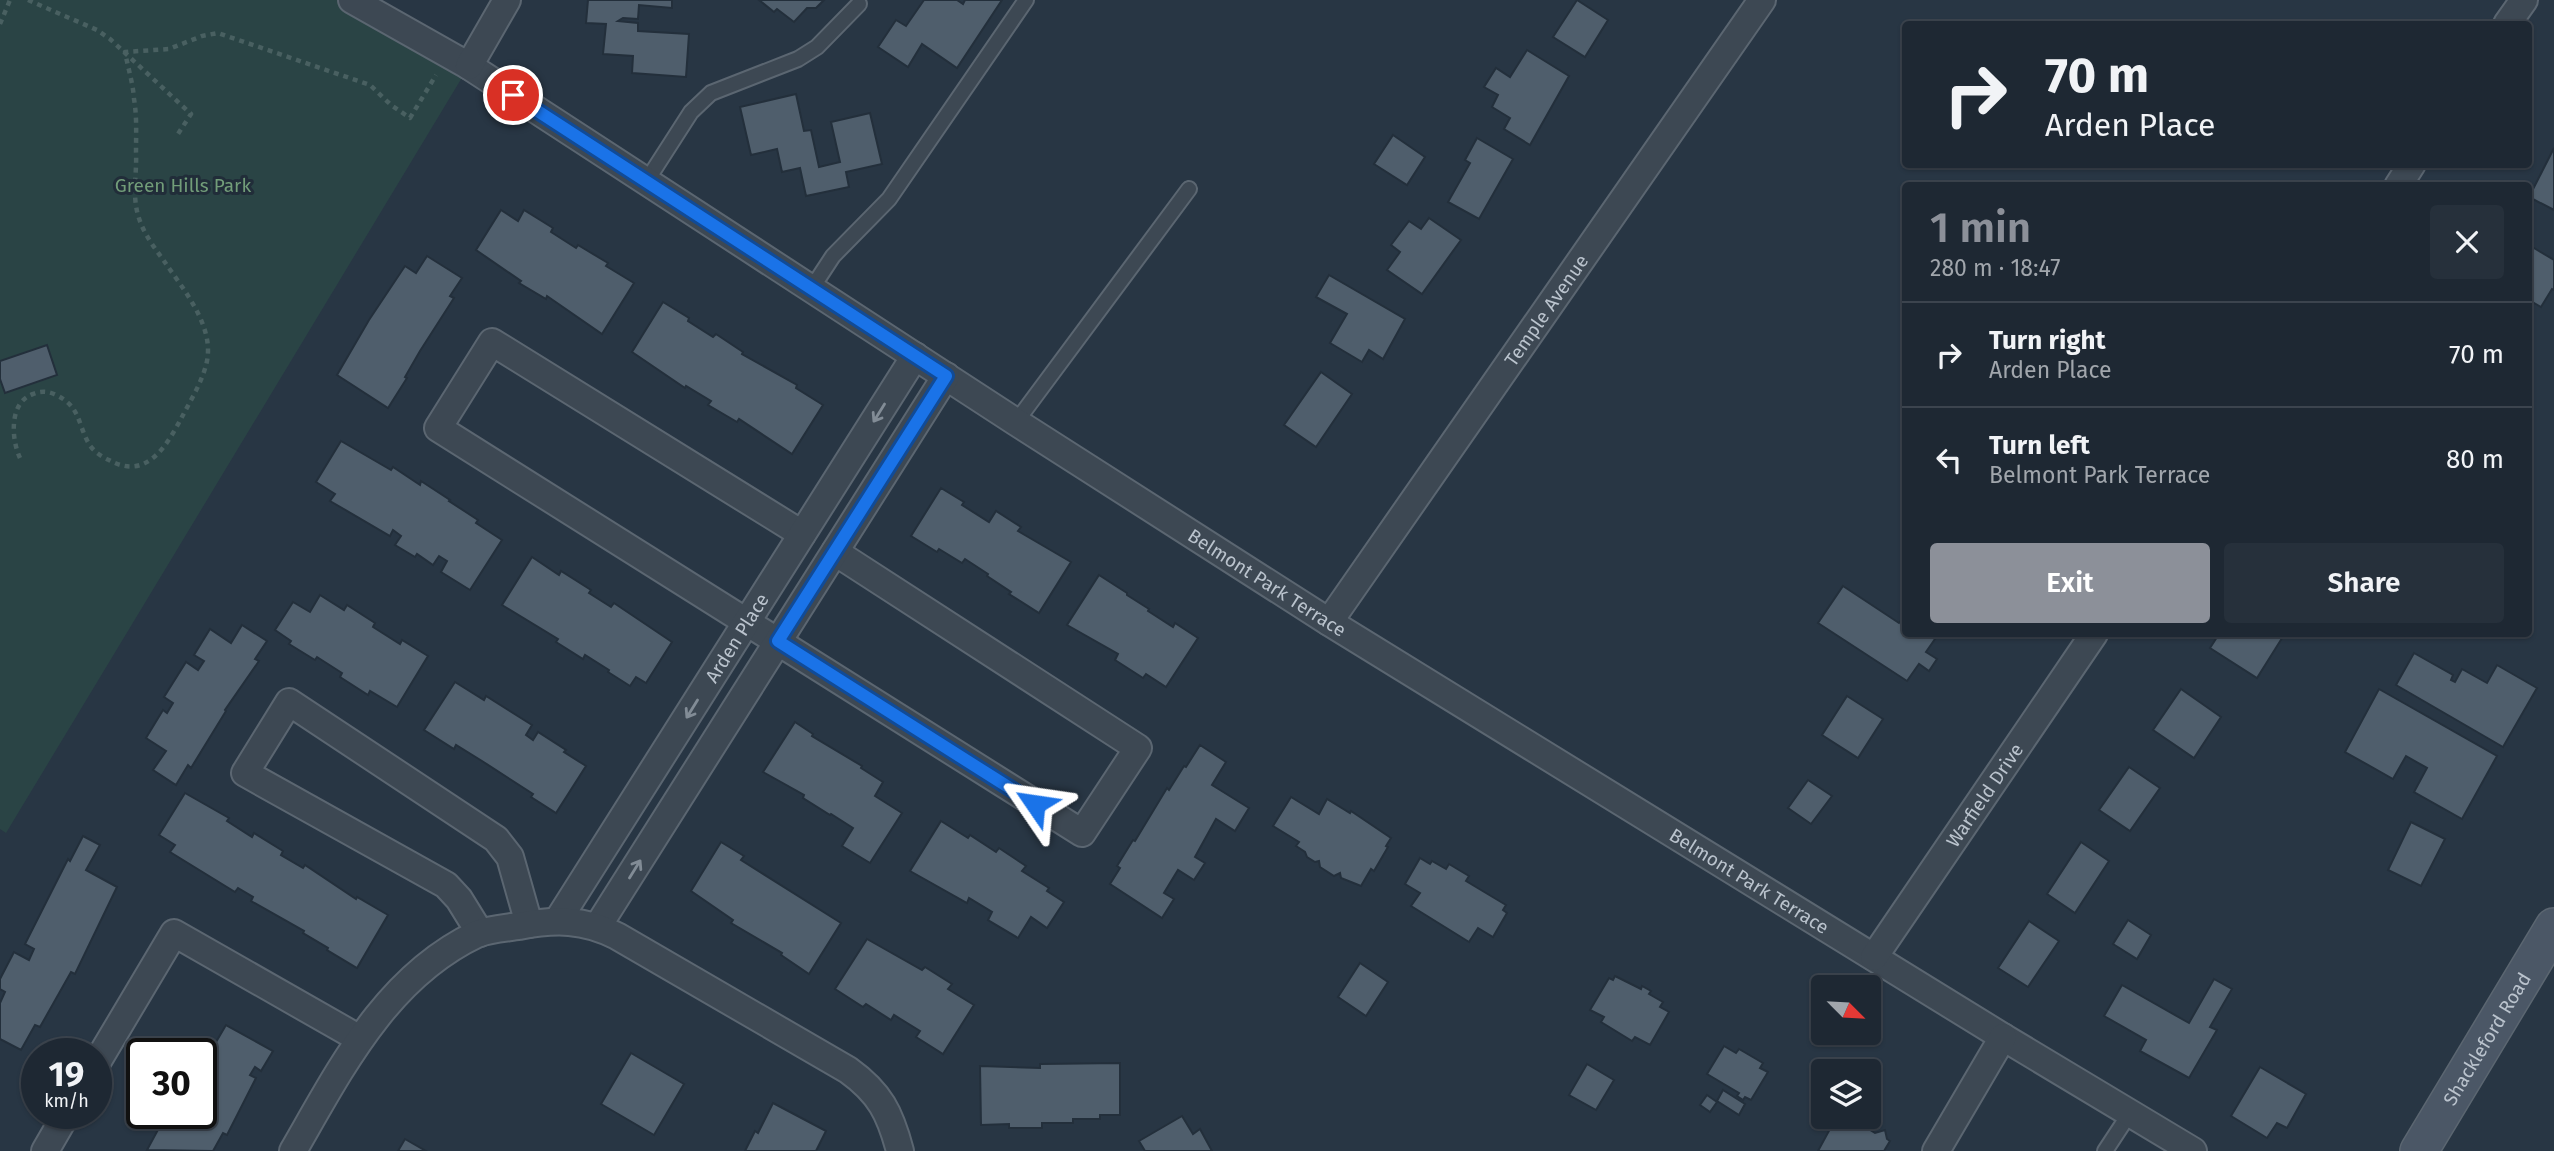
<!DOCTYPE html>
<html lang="en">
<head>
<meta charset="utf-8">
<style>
  :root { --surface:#1e2833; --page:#26303b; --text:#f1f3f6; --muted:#a1a6ac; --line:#3c444e; --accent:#8c9099 }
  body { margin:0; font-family:"Fira Sans",sans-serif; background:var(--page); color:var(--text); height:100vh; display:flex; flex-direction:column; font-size:26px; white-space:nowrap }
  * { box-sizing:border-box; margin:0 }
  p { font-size:23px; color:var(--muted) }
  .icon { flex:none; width:38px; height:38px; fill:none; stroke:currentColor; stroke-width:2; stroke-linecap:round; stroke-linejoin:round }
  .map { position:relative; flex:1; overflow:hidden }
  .panel { position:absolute; left:1902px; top:182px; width:630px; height:455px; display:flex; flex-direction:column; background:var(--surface); border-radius:7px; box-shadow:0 2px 5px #0004,0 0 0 2px var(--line) }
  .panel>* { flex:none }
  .guide { position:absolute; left:1902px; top:21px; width:630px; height:147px; border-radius:7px; box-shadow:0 2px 5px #0004,0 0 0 2px var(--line); background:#1e2833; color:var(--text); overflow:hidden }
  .needle { width:46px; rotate:114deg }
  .fabs { position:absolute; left:1811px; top:975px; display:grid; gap:14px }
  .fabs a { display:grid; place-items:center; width:70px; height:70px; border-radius:7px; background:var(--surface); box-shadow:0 2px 5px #0004,0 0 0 2px var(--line); font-size:35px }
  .speed { position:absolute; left:21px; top:1038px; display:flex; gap:14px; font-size:35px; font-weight:700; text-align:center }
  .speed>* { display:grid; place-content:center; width:91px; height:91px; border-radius:50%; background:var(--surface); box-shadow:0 2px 5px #0004,0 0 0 2px var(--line); line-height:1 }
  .speed small { font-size:18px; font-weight:400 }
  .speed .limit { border:4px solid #111; border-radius:10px; background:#fff; color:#111 }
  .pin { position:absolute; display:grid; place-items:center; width:60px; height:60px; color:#fff; margin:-30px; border:4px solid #fff; border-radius:50%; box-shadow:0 2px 7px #0007 }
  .me { position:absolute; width:77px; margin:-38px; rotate:302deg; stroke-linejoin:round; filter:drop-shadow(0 0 5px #0008) }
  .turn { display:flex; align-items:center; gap:24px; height:147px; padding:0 28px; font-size:32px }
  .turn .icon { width:91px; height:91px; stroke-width:2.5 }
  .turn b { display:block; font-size:49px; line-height:60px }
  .round { display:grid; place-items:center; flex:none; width:74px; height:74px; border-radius:7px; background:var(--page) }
  .head { display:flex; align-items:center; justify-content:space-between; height:119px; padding:0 28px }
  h1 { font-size:42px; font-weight:600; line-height:52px; color:var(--accent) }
  .cta { display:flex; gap:14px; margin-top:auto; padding:14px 28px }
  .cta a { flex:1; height:80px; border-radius:7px; background:var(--accent); color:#fff; font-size:28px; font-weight:600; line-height:80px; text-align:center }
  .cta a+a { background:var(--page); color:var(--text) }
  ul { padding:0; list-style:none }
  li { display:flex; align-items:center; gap:21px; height:105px; padding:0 28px; border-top:2px solid var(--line) }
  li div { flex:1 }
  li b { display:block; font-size:26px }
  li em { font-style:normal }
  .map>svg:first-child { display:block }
</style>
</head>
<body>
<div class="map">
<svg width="2554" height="1151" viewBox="0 0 2554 1151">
  <rect width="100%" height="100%" fill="#283644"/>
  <path fill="#2a4445" d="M 0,0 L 352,0 L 469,66 L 6,833 L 0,829 Z"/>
  <g fill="#4f5e6c" stroke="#232f3b" stroke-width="2">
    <path d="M 588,0 L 672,0 L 672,8 L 639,5 L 638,19 L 623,18 L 618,21 L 638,23 L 638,31 L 689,34 L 686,77 L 632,73 L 633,56 L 603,54 L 606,24 L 586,23 Z"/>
    <path d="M 759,0 L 824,0 L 816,8 L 807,8 L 794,22 L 777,9 L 774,12 Z"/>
    <path d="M 924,0 L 957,0 L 963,4 L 965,0 L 1002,0 L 957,68 L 922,44 L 908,67 L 878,47 L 896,20 L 906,26 Z"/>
    <path d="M 1577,0 L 1608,20 L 1585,57 L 1553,37 Z"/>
    <path d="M 1527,50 L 1569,76 L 1530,145 L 1504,129 L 1510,118 L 1492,107 L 1498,95 L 1484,87 L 1496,68 L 1510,77 Z"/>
    <path d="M 796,94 L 804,131 L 811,130 L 819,167 L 840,162 L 831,122 L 870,113 L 882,164 L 846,172 L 849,187 L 806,196 L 800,168 L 782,172 L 777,149 L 751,155 L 740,107 Z"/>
    <path d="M 1393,135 L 1425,157 L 1407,185 L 1374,164 Z"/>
    <path d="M 1477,138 L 1513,159 L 1479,219 L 1448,202 L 1470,163 L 1465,160 Z"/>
    <path d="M 2554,148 L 2554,210 L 2529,197 Z"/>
    <path d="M 501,210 L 518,221 L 524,210 L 553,228 L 551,232 L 576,248 L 578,245 L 608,263 L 606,266 L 634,283 L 602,334 L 547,296 L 546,299 L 519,283 L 521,281 L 476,250 Z"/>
    <path d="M 1429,218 L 1461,240 L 1422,294 L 1387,270 L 1400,252 L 1391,245 L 1409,221 L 1421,229 Z"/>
    <path d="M 2529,245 L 2554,260 L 2554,290 L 2552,289 L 2541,307 L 2529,300 Z"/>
    <path d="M 427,256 L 462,278 L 450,296 L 454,298 L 420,351 L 405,377 L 407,378 L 388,408 L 337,375 L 369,320 L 405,266 L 416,273 Z"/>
    <path d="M 1329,275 L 1405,319 L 1383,359 L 1369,350 L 1362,362 L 1330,343 L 1347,314 L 1316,297 Z"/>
    <path d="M 663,302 L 689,318 L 688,321 L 713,337 L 716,334 L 743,352 L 742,354 L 797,385 L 796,388 L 823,405 L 792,454 L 739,419 L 737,422 L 708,405 L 711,401 L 686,386 L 685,388 L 632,352 Z"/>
    <path d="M 47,345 L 57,375 L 5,393 L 0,379 L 0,361 Z"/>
    <path d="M 1321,372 L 1352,394 L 1316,447 L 1284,425 Z"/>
    <path d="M 341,441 L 391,470 L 393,467 L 420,485 L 421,481 L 450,500 L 449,501 L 478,520 L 476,523 L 502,540 L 470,590 L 441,572 L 447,561 L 439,556 L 433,565 L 417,554 L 415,557 L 395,545 L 401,536 L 393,530 L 390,536 L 330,501 L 335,494 L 316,482 Z"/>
    <path d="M 941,488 L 964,502 L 962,505 L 989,522 L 996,511 L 1021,527 L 1018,531 L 1071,562 L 1039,613 L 1009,594 L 1011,592 L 987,576 L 988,574 L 965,559 L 962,563 L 939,549 L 937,552 L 911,536 Z"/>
    <path d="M 532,557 L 559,575 L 561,571 L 591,590 L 589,593 L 611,607 L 614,603 L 672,642 L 646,683 L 636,677 L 630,686 L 608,672 L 609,670 L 585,655 L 583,659 L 556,642 L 558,639 L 502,605 Z"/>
    <path d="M 1099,575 L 1127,593 L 1127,595 L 1149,609 L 1148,611 L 1173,627 L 1175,623 L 1198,638 L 1166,687 L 1146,674 L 1143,678 L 1115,660 L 1118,654 L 1067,625 Z"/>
    <path d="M 1843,586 L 1899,623 L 1903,618 L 1906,620 L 1906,634 L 1927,634 L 1935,639 L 1926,652 L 1937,659 L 1929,671 L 1919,664 L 1907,681 L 1818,623 Z"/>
    <path d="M 320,595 L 344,610 L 347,605 L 375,623 L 373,627 L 400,644 L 402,640 L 428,656 L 397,707 L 370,691 L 368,695 L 340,677 L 342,673 L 317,657 L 315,660 L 289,644 L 291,641 L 275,630 L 293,602 L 310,612 Z"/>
    <path d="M 242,625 L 267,641 L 255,659 L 259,661 L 225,710 L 226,711 L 191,768 L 188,765 L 176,785 L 153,770 L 166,751 L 146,738 L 163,710 L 167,713 L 173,703 L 164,697 L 186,662 L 198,670 L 204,661 L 194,655 L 210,629 L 231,643 Z"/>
    <path d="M 2219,634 L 2282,634 L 2284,635 L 2257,678 L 2210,648 Z"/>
    <path d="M 2414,653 L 2453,675 L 2451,680 L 2455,682 L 2462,669 L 2487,683 L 2497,665 L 2537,688 L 2503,747 L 2396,685 Z"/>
    <path d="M 455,682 L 484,700 L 486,696 L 532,725 L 526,735 L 533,740 L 538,732 L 566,750 L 564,752 L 586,766 L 556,813 L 531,797 L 533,794 L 482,761 L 456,745 L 454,749 L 424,730 Z"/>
    <path d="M 2181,689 L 2221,717 L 2194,758 L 2153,730 Z"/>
    <path d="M 2379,689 L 2497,756 L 2462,819 L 2414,792 L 2427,768 L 2406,756 L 2393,779 L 2345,752 Z"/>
    <path d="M 1847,696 L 1883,719 L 1858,758 L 1822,735 Z"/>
    <path d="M 795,722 L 813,734 L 812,736 L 862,766 L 861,768 L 883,782 L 875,796 L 902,813 L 870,863 L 842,846 L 853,828 L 831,814 L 830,815 L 803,798 L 804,795 L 763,772 Z"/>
    <path d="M 1200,745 L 1226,762 L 1212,785 L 1249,808 L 1235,831 L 1216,819 L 1195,857 L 1205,863 L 1194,880 L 1178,870 L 1164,893 L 1174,899 L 1162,918 L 1110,884 L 1120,868 L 1117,866 L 1133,840 L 1135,841 L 1167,788 L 1169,790 L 1184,766 L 1186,767 Z"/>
    <path d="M 2129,767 L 2160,788 L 2130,831 L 2099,810 Z"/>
    <path d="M 1808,780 L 1832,796 L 1811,824 L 1788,808 Z"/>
    <path d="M 185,793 L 229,818 L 227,821 L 252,837 L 254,833 L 283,851 L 281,855 L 303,868 L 305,865 L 356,899 L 357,897 L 388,915 L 357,968 L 327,950 L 328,948 L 303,933 L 304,931 L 251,901 L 253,897 L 238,888 L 235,892 L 170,852 L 175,845 L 159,835 Z"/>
    <path d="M 1291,797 L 1319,814 L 1327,799 L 1350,813 L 1351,811 L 1391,838 L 1386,846 L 1388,847 L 1374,871 L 1371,869 L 1361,886 L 1341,878 L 1340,873 L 1334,876 L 1320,867 L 1319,861 L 1315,862 L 1307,857 L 1305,852 L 1296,846 L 1299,842 L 1273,826 Z"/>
    <path d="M 941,821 L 968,838 L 970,835 L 996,852 L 999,848 L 1026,866 L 1022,871 L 1049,888 L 1047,891 L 1064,902 L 1047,928 L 1031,917 L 1018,938 L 988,920 L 992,912 L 969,898 L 967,903 L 910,871 Z"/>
    <path d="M 2411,822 L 2445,839 L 2421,886 L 2388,870 Z"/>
    <path d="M 83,836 L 100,845 L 86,870 L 117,887 L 75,974 L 71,972 L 40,1027 L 35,1025 L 21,1050 L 0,1039 L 0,1003 L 5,992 L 0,989 L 0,979 L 14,952 L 29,960 L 34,949 L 25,944 L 68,859 L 70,861 Z"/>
    <path d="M 721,842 L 744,856 L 741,860 L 841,923 L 809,974 L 781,955 L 782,953 L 731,923 L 733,920 L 691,891 Z"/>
    <path d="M 2081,842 L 2109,861 L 2075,913 L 2047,894 Z"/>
    <path d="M 1420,858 L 1430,864 L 1432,861 L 1446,869 L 1449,864 L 1469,876 L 1466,881 L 1506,905 L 1503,910 L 1507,913 L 1493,937 L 1478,928 L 1469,942 L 1411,906 L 1420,893 L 1405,884 Z"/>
    <path d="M 2128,920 L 2151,935 L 2137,959 L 2113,944 Z"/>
    <path d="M 2029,921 L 2059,941 L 2028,987 L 1998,968 Z"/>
    <path d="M 867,939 L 922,970 L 925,967 L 952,984 L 948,989 L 974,1005 L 943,1054 L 916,1037 L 920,1031 L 894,1015 L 891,1020 L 866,1004 L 863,1007 L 835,989 Z"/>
    <path d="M 1360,963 L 1388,982 L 1366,1016 L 1338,997 Z"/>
    <path d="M 1615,976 L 1641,989 L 1642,986 L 1651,991 L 1649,994 L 1663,1002 L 1660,1007 L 1669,1012 L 1650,1045 L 1635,1037 L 1632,1041 L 1601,1022 L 1604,1017 L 1590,1010 L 1609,978 L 1613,980 Z"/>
    <path d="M 2214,979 L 2232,989 L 2210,1027 L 2217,1030 L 2189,1078 L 2140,1051 L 2146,1040 L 2104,1016 L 2122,985 L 2189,1023 Z"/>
    <path d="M 226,1025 L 273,1051 L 261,1071 L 255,1067 L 250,1075 L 256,1078 L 227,1135 L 223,1133 L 213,1151 L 147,1150 L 167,1113 L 180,1120 L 184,1113 L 201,1113 L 201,1083 L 215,1058 L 209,1054 Z"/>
    <path d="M 1724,1046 L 1736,1053 L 1739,1049 L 1763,1063 L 1760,1068 L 1768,1072 L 1751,1100 L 1745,1097 L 1743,1100 L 1737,1096 L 1739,1093 L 1707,1074 Z"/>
    <path d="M 631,1053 L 684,1084 L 654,1135 L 601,1104 Z"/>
    <path d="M 1120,1063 L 1120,1115 L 1100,1115 L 1100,1119 L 1073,1119 L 1073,1123 L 1042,1123 L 1042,1128 L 1009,1128 L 1009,1124 L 981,1125 L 980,1066 L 1040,1068 L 1040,1064 Z"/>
    <path d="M 1587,1064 L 1614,1080 L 1596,1110 L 1569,1095 Z"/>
    <path d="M 2260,1067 L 2306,1094 L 2287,1128 L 2277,1123 L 2267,1138 L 2231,1116 Z"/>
    <path d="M 1723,1090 L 1745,1104 L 1739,1115 L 1717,1101 Z"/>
    <path d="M 1707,1095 L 1717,1102 L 1710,1112 L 1700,1105 Z"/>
    <path d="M 773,1103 L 826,1131 L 816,1151 L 745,1151 L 755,1131 L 758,1133 Z"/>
    <path d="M 1182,1116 L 1193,1134 L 1200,1129 L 1212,1151 L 1145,1151 L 1139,1141 Z"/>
    <path d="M 1837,1116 L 1859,1116 L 1859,1120 L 1869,1125 L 1867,1128 L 1875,1133 L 1885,1130 L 1887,1139 L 1890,1141 L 1884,1151 L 1818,1151 Z"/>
    <path d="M 405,1139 L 426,1151 L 398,1151 Z"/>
  </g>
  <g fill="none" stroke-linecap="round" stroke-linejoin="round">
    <g stroke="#5b6671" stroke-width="18">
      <g id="lane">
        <path d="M 646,182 L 691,112 L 711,93 L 798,59 L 817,47 L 859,4"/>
        <path d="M 812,288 L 833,256 L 889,199 L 1026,0"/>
        <path d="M 1016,422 L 1189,189"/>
        <path d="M 2105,1151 L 2130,1113"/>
      </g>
    </g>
    <g stroke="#5b6671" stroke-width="30">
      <g id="street">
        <path id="s1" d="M 352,0 L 469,66 L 1016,422 L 1329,622 L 2003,1037 L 2193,1151"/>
        <path d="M 2507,24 L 2524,0"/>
        <path d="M 469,66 L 507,0"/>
        <path d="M 2398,186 L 2412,164"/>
        <path d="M 802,534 L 492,342 L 438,428 L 1082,833 L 1138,748 L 835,552"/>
        <path id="s2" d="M 1329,622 L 1762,0"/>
        <path id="s3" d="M 558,920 L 915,356"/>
        <path d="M 598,926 L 946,376"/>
        <path d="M 480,933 L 459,899 L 446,885 L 245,773 L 289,702 L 496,839 L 510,857 L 529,924"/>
        <path id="s4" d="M 1874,957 L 2094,634"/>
        <path d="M 96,1064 L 174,933 L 360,1039"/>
        <path d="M 45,1151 L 67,1113"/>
        <path d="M 293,1151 C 341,1068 386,977 477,934 C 489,929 506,928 519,926 C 555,919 584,919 617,936 L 848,1070 C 880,1093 890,1113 900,1151"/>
        <path d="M 1936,1151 L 2003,1037"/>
      </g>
    </g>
    <g stroke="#5b6671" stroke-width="40">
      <g id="secondary">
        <path id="s5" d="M 2419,1151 L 2554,927"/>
      </g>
    </g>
    <g stroke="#496061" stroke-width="4.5" stroke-dasharray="5 5" stroke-linecap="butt">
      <path d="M 28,0 L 97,30 L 110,39 L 191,114 L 176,137"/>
      <path d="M 0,24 L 10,0"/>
      <path d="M 20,458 C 11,439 9,402 33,394 C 40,391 47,391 54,394 C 81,406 77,423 89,444 C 93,451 102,457 109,460 C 148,482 168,443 183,415 C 192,398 203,380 207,361 C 214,325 183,289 164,261 C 154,247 143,233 138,215 C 132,194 137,174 136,152 C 136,135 137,116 134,99 C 133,83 128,68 125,52 L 169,49 L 202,36 L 218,33 L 370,85 L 391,105 L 410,118 L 436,75"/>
    </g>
    <use href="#lane" stroke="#3d4853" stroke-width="14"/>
    <use href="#street" stroke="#3d4853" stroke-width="26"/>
    <use href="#secondary" stroke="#4b5766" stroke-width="37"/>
  </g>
  <defs><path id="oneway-shaft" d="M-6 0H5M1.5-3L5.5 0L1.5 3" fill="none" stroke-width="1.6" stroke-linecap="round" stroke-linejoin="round" transform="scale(1.75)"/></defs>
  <g stroke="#828c96">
    <use href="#oneway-shaft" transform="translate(879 413) rotate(122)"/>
    <use href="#oneway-shaft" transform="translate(692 709) rotate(122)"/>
    <use href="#oneway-shaft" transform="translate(635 869) rotate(-58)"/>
  </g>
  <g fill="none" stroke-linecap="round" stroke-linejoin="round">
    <g stroke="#114b97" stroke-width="18">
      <path id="route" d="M 513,95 L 946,376 L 778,641 L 1035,804"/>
    </g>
    <use href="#route" stroke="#1a73e8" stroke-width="12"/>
  </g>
  <g text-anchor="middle" stroke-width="6" stroke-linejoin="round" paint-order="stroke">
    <g font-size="19" fill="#729d79" stroke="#212d39">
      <text x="183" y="192">Green Hills Park</text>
    </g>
    <g font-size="19" fill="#bac3cd" stroke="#212d39">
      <text dy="7" stroke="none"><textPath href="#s2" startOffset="380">Temple Avenue</textPath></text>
      <text dy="7" stroke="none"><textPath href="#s1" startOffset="1085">Belmont Park Terrace</textPath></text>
      <text dy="7" stroke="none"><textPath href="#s3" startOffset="334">Arden Place</textPath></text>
      <text dy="7" stroke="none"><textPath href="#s4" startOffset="196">Warfield Drive</textPath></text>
      <text dy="7" stroke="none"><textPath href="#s1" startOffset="1652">Belmont Park Terrace</textPath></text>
      <text dy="7" stroke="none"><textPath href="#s5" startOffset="131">Shackleford Road</textPath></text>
    </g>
  </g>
</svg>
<div class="fabs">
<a><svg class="needle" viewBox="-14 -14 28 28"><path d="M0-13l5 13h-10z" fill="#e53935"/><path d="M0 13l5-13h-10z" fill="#a1a6ac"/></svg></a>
<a><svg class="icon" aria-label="layers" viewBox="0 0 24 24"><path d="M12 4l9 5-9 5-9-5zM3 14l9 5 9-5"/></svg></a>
</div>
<div class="speed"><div>19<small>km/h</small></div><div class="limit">30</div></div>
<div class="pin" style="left:513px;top:95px;background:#d93025"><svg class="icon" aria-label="arrive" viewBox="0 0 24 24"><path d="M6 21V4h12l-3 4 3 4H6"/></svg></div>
<svg class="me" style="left:1035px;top:804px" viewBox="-20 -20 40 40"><path d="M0-17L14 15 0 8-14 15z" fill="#1a73e8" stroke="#fff" stroke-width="4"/></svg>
<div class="guide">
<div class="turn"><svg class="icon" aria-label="right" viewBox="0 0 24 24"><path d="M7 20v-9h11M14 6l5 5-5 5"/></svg><div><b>70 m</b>Arden Place</div></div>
</div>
<section class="panel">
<div class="head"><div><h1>1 min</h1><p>280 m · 18:47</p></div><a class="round"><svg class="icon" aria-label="close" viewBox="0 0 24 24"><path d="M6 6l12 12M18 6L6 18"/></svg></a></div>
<ul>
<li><svg class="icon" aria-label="right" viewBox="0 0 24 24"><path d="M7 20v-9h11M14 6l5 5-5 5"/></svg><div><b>Turn right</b><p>Arden Place</p></div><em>70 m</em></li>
<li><svg class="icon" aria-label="left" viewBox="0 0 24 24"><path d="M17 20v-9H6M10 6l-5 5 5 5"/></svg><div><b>Turn left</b><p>Belmont Park Terrace</p></div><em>80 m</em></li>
</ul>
<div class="cta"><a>Exit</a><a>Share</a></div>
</section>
</div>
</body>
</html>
